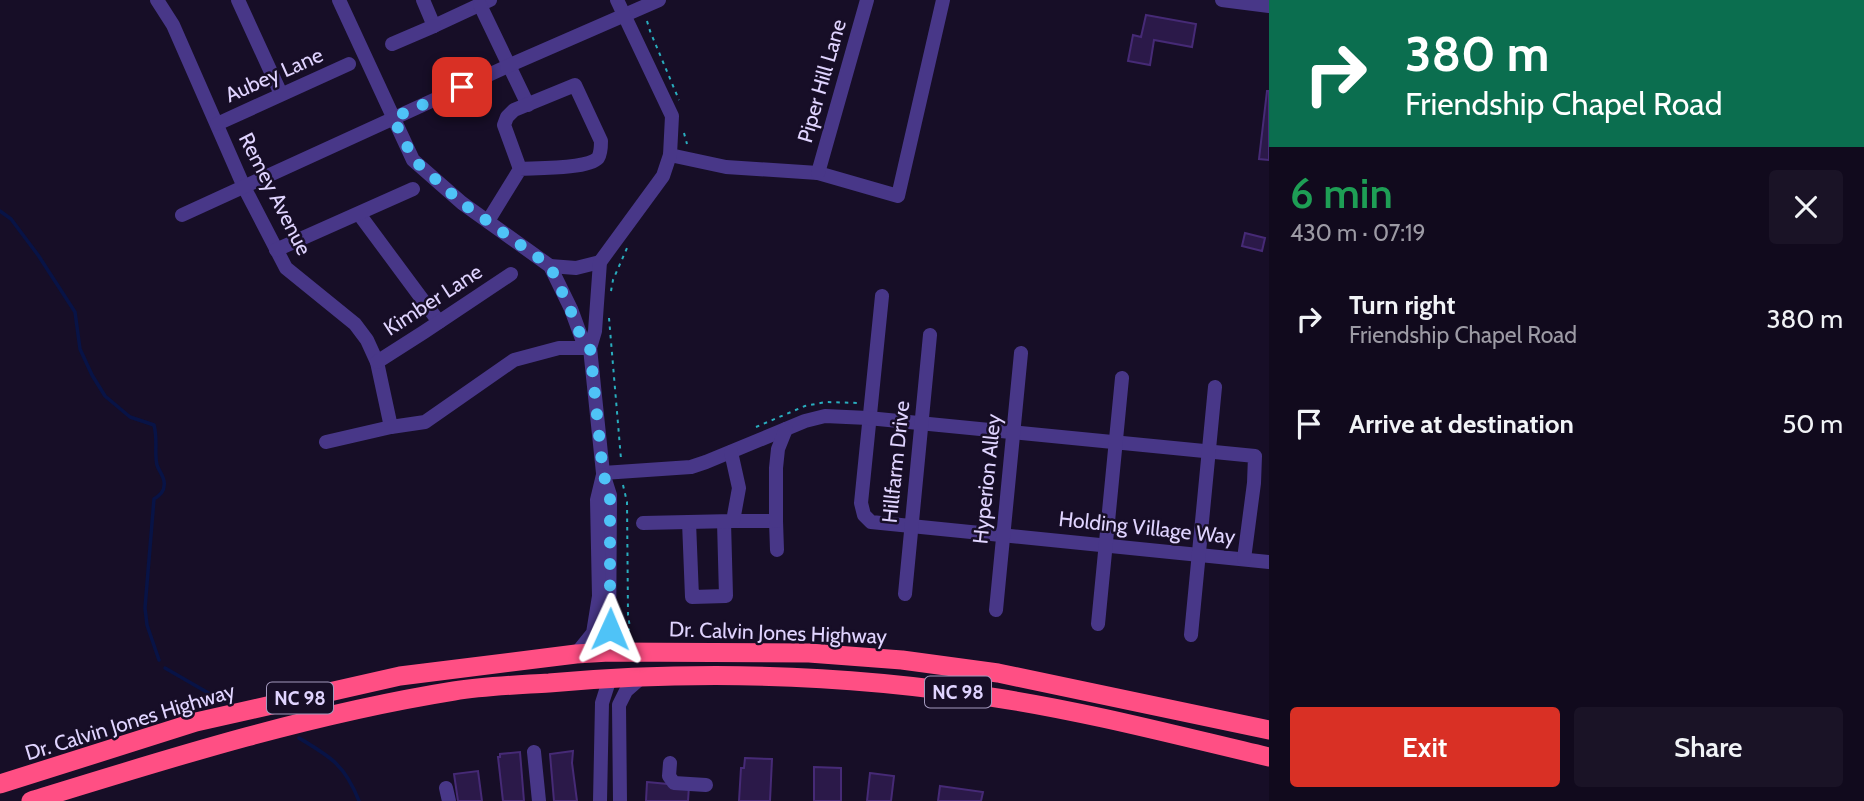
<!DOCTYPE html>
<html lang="en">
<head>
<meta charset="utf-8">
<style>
  :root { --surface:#110a1d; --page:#1a1326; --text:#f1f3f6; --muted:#9c9aa4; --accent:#d93025 }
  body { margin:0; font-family:Cabin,sans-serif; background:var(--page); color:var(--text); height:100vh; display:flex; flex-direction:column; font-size:26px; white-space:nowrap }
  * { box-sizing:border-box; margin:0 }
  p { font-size:23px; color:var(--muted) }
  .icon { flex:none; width:38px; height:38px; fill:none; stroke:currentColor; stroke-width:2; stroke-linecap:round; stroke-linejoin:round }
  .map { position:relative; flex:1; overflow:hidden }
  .side { display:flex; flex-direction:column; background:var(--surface); width:595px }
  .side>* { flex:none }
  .hud { background:#0b6e4f; color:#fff; overflow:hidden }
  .pin { position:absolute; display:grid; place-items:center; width:60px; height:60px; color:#fff; margin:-30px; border-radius:14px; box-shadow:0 4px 10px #0006 }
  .me { position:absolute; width:77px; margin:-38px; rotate:1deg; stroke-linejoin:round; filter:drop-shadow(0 0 5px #0008) }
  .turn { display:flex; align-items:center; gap:24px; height:147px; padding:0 21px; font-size:32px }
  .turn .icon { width:91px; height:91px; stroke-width:2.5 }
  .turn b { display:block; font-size:49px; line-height:60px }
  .round { display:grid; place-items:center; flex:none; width:74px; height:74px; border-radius:7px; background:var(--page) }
  .headline { display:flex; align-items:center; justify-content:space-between; height:119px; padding:0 21px }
  h1 { font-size:42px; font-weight:600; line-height:52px; color:#1e9e55 }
  .primary-button { display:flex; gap:14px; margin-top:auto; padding:14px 21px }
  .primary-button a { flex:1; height:80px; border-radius:7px; background:var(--accent); color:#fff; font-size:28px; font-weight:600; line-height:80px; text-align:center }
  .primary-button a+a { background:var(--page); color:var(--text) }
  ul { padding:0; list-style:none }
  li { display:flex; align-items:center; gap:21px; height:105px; padding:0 21px }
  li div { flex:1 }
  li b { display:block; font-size:26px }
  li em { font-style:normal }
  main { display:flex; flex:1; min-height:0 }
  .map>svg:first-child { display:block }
</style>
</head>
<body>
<main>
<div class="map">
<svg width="1269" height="801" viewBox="0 0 1269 801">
  <rect width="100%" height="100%" fill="#170e27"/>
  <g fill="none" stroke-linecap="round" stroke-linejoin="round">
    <g stroke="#081346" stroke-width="3.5">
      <path d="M 0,211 L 11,219 L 38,255 L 75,312 L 80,349 L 92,375 L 105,396 L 130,417 L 154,425 C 158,440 154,453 157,465 C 159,472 166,478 164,486 C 164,492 159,496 154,499 L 145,608 L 147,625 L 159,660"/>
      <path d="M 165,668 L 224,702"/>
      <path d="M 299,738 C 331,757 345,765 359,801"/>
    </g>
  </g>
  <g fill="#2b1949" stroke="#462a76" stroke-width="2">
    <path d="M 1146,15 L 1196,24 L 1192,47 L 1154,40 L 1150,65 L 1128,61 L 1133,35 L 1141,37 Z"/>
    <path d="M 1267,91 L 1269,91 L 1269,160 L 1259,159 Z"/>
    <path d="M 1245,233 L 1265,238 L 1262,251 L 1242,246 Z"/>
    <path d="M 573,751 L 572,763 L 577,801 L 554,801 L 550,754 Z"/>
    <path d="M 520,752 L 524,801 L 503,801 L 498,757 L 500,757 L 500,754 Z"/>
    <path d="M 745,758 L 772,759 L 770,801 L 739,801 L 741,768 L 744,768 Z"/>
    <path d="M 814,767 L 841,768 L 841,801 L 814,801 Z"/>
    <path d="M 478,771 L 482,801 L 458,801 L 454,774 Z"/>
    <path d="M 870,773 L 894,776 L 891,801 L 867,801 Z"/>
    <path d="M 647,782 L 689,786 L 688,801 L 646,801 Z"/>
    <path d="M 940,786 L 983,792 L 981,801 L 938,801 Z"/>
  </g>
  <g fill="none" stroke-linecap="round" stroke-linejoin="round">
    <g stroke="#29adbe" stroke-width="2" stroke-dasharray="3.5 5" stroke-linecap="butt">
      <path d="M 647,21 L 650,31 L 679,100"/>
      <path d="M 684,133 L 687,144"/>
      <path d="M 611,291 L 613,280 L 627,248"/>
      <path d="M 609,318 L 621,459"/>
      <path d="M 756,427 L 805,406 L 826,402 L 858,403"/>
      <path d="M 623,485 L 627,502 L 628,615 L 630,628 L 626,633"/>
    </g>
    <g stroke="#483788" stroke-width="14">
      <path d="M 157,0 L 173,25 L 244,187 L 286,268 L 355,324 L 367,340 L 377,362 L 391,427"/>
      <path d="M 238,0 L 281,94"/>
      <path d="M 339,0 L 413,160 L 462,203 L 550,266 L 571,309 L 582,339 L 590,348"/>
      <path d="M 423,0 L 434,26 L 490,0"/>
      <path d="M 1222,0 L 1269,6"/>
      <path d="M 480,5 L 528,105"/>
      <path d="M 392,44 L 434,26"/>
      <path d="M 217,124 L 349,64"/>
      <path d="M 670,155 L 726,167 L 818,173 L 898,196 L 943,0"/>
      <path d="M 818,173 L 867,0"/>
      <path d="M 359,214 L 439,322"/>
      <path d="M 182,215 L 508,66 L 659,0"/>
      <path d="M 488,221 L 520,169 C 536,168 588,169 598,158 C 601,153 601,147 601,141 L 575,85 L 514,110 L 507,117 L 504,125 L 520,169"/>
      <path d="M 276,250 L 413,189"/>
      <path d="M 550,266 L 576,268 L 600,262"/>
      <path d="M 882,296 L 861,503 L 864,515 L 871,522 L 1269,562"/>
      <path d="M 377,362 L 424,332 L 511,274"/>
      <path d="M 326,442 L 391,427 L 425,422 L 514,360 L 559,348 L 590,348"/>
      <path d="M 603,473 L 691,467 L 706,462 L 805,421 L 825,416 L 868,418 L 1255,456 L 1254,483 L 1244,559"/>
      <path d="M 733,521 L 776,521 L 777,550"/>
      <path d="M 776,521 L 776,468 L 778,449 L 786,429"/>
      <path d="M 689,522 L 692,597 L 726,596 L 724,522"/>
      <path d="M 643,523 L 733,521 L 739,488 L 731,452"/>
      <path d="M 905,594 L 930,335"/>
      <path d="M 996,610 L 1021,353"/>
      <path d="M 1098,624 L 1122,378"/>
      <path d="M 1191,635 L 1215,387"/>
      <path d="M 609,652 L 610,495 L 603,473 L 590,348 L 595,331 L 600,262 L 663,176 L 670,155 L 672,116 L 617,0"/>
      <path d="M 576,654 L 593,633 L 599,596 L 597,500 L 603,475"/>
      <path d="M 534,752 L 539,801"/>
      <path d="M 670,763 L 669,776 L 674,783 L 706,785"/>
      <path d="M 446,788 L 449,801"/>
      <path d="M 600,801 L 602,703 L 610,678"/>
      <path d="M 620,801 L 619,705 L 626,691 L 642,677"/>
    </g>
    <g stroke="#ff4f84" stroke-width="19">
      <path d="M 0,784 L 196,722 L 400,676 L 576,654 L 609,652 L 809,653 L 902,660 L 998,673 L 1269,730"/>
      <path d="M 31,801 C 170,758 310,714 454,691 C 485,686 517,685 549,683 C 697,670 849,674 997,698 C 1088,712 1179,736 1269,757"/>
    </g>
  </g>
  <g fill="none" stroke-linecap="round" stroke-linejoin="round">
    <path stroke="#4fc3f7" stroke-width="12" stroke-dasharray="0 21.6" d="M 462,87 L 393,118 L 414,160 L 462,203 L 550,266 L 570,309 L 582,339 L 590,348 L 603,473 L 610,495 L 610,629"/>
  </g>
  <g text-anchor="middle" stroke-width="5" stroke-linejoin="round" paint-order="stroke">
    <g fill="#170e27" stroke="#a499be" stroke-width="2">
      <rect x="925" y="676.5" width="66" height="31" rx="5"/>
      <rect x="267" y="682.5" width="66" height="31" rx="5"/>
    </g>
    <g font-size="19" font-weight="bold" fill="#e0d4ff">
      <text x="958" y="699">NC 98</text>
      <text x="300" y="705">NC 98</text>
    </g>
    <g font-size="21" fill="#e0d4ff" stroke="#170e27">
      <text transform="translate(274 75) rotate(-24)" y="7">Aubey Lane</text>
      <text transform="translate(822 81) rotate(-74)" y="7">Piper Hill Lane</text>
      <text transform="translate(275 194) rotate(63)" y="7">Remey Avenue</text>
      <text transform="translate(433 300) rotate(-33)" y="7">Kimber Lane</text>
      <text transform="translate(896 462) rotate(-84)" y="7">Hillfarm Drive</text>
      <text transform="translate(987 479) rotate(-84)" y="7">Hyperion Alley</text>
      <text transform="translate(1147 528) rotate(6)" y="7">Holding Village Way</text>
      <text transform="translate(778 633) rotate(2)" y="7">Dr. Calvin Jones Highway</text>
      <text transform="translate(130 722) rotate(-17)" y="7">Dr. Calvin Jones Highway</text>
    </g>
  </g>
</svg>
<div class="pin" style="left:462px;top:87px;background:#d93025"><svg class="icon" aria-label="arrive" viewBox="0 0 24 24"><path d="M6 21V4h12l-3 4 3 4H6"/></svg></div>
<svg class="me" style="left:610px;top:629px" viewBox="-20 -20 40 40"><path d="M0-17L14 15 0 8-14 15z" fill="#4fc3f7" stroke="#fff" stroke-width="4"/></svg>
</div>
<section class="side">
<div class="hud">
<div class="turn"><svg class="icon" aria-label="right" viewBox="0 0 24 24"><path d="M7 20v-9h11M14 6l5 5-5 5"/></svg><div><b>380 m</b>Friendship Chapel Road</div></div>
</div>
<div class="headline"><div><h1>6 min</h1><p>430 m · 07:19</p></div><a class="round"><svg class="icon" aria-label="close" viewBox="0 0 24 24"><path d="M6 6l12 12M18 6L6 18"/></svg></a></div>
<ul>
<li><svg class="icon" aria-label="right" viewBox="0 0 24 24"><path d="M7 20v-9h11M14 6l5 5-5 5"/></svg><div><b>Turn right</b><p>Friendship Chapel Road</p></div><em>380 m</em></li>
<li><svg class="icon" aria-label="arrive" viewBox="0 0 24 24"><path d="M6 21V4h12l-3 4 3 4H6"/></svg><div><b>Arrive at destination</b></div><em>50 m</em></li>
</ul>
<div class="primary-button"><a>Exit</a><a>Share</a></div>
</section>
</main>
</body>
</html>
